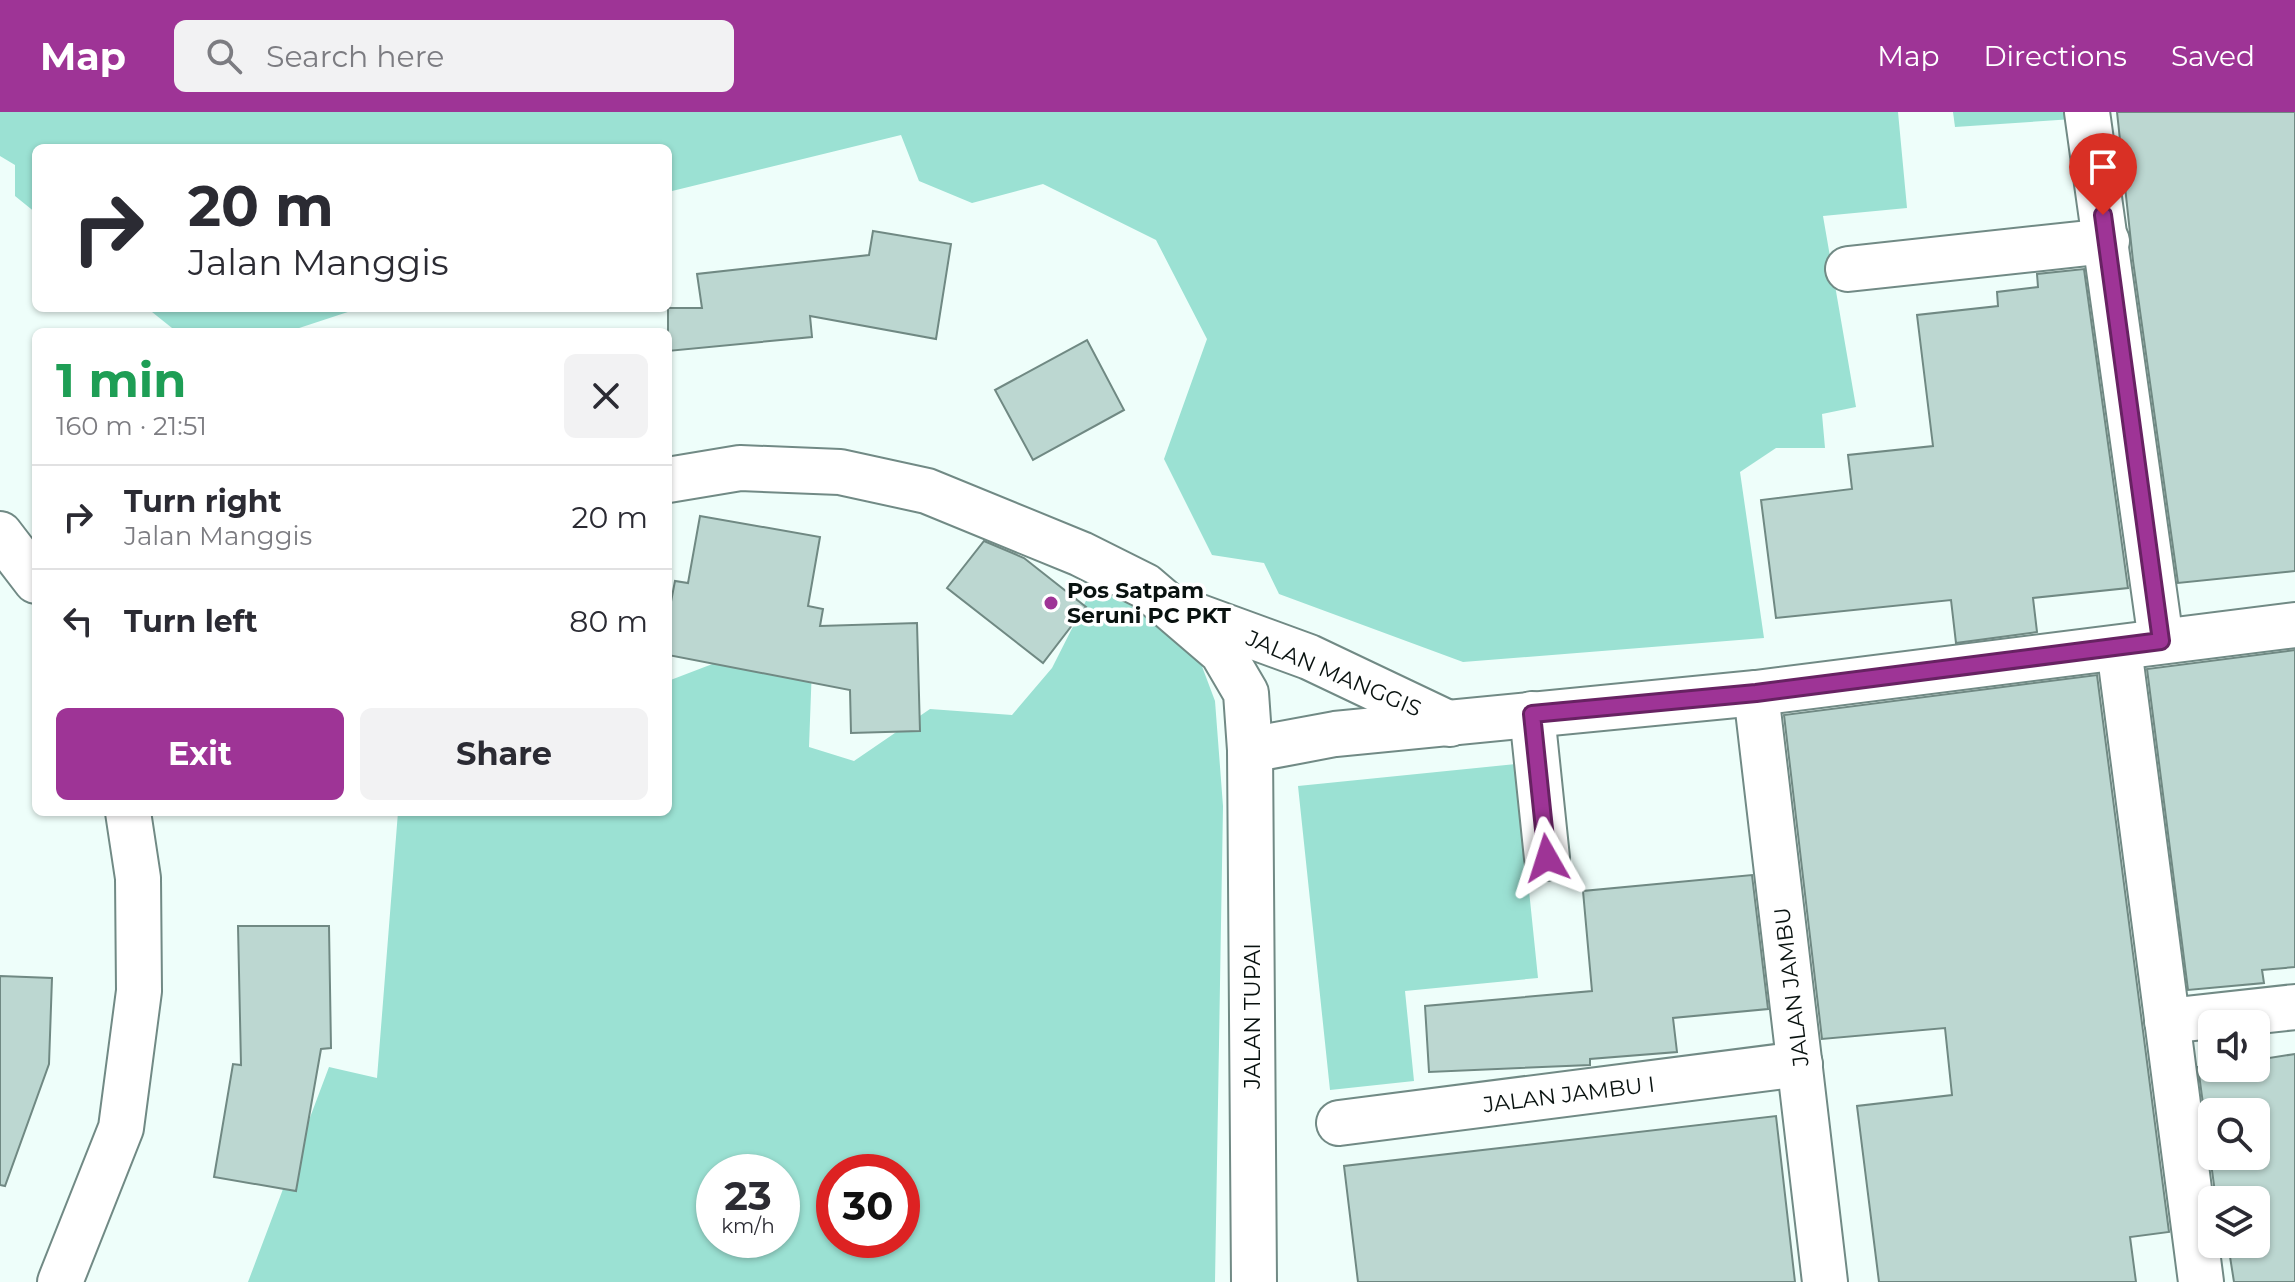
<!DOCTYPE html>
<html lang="en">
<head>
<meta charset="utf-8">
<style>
  :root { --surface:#fff; --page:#f2f2f3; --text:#2b2b33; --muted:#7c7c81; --line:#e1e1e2; --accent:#9e3496 }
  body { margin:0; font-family:Montserrat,sans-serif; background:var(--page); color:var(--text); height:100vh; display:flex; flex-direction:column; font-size:30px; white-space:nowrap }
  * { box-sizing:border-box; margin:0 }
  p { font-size:26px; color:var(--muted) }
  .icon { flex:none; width:44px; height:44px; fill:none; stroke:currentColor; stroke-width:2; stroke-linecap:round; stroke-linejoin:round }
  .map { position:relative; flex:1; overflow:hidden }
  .side { position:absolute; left:32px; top:216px; width:640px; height:488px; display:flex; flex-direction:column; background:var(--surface); border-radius:12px; box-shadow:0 2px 6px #0004 }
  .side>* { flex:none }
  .top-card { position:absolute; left:32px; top:32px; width:640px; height:168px; border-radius:12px; box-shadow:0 2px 6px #0004; background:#fff; color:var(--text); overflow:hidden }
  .fabs { position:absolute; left:2198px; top:898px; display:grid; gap:16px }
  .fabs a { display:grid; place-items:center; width:72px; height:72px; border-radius:12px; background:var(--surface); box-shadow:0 2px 6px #0004; font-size:40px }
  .speed { position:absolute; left:696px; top:1042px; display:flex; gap:16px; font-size:40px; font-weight:700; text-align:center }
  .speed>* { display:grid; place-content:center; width:104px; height:104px; border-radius:50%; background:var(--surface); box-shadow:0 2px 6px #0004; line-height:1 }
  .speed small { font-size:20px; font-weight:400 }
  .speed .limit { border:12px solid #d22; background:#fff; color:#111 }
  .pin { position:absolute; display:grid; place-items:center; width:68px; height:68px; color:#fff; margin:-82px -34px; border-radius:50% 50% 50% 0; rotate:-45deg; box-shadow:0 0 8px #0007 }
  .pin .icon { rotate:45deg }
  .me { position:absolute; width:88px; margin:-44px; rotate:354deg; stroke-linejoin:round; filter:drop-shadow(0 0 6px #0008) }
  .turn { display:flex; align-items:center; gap:28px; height:168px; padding:0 24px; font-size:36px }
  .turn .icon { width:104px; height:104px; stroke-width:2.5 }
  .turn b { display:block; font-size:56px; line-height:68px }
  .round { display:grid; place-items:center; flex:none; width:84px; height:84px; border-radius:12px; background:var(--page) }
  .summary { display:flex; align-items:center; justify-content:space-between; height:136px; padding:0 24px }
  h1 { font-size:48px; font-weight:700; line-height:60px; color:#1e9e55 }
  .primary-button { display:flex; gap:16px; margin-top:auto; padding:16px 24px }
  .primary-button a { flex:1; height:92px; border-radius:12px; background:var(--accent); color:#fff; font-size:32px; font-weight:700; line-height:92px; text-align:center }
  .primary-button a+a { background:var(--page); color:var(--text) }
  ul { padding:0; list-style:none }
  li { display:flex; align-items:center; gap:24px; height:104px; padding:0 24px; border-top:2px solid var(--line) }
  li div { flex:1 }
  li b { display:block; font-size:30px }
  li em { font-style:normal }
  header { display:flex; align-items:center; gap:48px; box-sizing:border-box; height:112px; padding:0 40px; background:var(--accent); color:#fff }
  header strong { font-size:38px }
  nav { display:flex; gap:44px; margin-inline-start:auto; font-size:28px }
  .search { width:560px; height:72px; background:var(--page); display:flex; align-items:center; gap:20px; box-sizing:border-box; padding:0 28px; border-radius:12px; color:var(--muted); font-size:30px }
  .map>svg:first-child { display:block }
</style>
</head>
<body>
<header>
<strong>Map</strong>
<div class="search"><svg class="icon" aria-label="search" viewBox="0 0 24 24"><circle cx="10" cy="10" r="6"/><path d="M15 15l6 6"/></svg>Search here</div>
<nav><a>Map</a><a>Directions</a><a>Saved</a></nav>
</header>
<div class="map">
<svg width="2295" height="1170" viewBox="0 0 2295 1170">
  <rect width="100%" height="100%" fill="#eefefa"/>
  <g fill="#9be1d3" fill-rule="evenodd">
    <path d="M 0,0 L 1898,0 L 1907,96 L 1823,104 L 1856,295 L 1822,302 L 1825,336 L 1776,336 L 1740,360 L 1764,526 L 1463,550 L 1279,482 L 1264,451 L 1212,443 L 1164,347 L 1207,227 L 1156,128 L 1043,72 L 972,91 L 919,69 L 901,23 L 668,80 L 668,36 L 36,36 L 36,101 L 15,84 L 15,53 L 0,44 Z"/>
    <path d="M 1953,0 L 2072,0 L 2073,7 L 1955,15 Z"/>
    <path d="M 147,196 L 360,196 L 287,220 L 177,220 Z"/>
    <path d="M 1095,471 L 1194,533 L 1215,589 L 1223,694 L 1215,1170 L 248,1170 L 329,955 L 377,966 L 398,700 L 668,700 L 668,569 L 775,528 L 812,554 L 809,635 L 854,649 L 930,597 L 1012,603 L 1052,556 ZM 714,1060 L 782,1060 L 782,1128 L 714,1128 ZM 834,1060 L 902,1060 L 902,1128 L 834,1128 Z"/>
    <path d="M 1516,652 L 1538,866 L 1405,879 L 1414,969 L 1330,978 L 1298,674 Z"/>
  </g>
  <g fill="#bcd7d1" stroke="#708983" stroke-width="2" fill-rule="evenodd">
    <path d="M 2117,0 L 2295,0 L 2295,459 L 2178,471 L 2133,149 Z"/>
    <path d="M 873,119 L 951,132 L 936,227 L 810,204 L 812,225 L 668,239 L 668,196 L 702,196 L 697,162 L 869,143 Z"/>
    <path d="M 2084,157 L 2128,476 L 2033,486 L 2037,520 L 1956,531 L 1951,488 L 1776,506 L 1761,388 L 1852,377 L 1848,343 L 1933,334 L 1917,203 L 1998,194 L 1997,180 L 2038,175 L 2037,162 Z"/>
    <path d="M 1087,228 L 1124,298 L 1033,348 L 995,278 Z"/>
    <path d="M 700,404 L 820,425 L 808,494 L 823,497 L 820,514 L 917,511 L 920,619 L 851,621 L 850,578 L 668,543 L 668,505 L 675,469 L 688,471 Z"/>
    <path d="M 984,429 L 1024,446 L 1086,495 L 1043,551 L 947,476 Z"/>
    <path d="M 2295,538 L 2295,855 L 2262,858 L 2264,871 L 2188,878 L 2147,557 Z"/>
    <path d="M 2097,563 L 2169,1120 L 2130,1125 L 2136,1170 L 1879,1170 L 1857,994 L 1952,983 L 1945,916 L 1822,927 L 1784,603 Z"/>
    <path d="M 1752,763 L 1768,897 L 1673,906 L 1677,940 L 1590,947 L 1590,953 L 1429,960 L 1425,894 L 1592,879 L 1583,779 Z"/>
    <path d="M 238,814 L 329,814 L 331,936 L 321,937 L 296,1079 L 214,1065 L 233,952 L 241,953 Z"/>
    <path d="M 0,864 L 52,866 L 49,952 L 5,1074 L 0,1073 Z"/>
    <path d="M 2295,942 L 2295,1170 L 2234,1170 L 2228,1132 L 2256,1132 L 2256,1088 L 2216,1088 L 2198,955 L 2256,956 L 2256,948 ZM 2212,1000 L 2256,1000 L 2256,1044 L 2212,1044 Z"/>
    <path d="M 1776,1004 L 1795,1170 L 1358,1170 L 1344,1054 Z"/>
  </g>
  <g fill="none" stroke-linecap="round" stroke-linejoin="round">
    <g stroke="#718a85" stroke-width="48">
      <g id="street">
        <path d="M 2087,0 L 2161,529"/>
        <path d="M 1848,157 L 2107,129"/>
        <path d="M 668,368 L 740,356 L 840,360 L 927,379 L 1081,442 L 1145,474 L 1222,540 L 1246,581 L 1250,638 L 1254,1170"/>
        <path d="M 0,422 L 36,469"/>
        <path d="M 1194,503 L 1309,545 L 1450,612"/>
        <path d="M 2119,536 L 2201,1170"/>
        <path d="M 1756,581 L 1825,1170"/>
        <path d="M 1532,602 L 1547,746"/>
        <path d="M 1250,638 L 1335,622 L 1756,581 L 2295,513"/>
        <path d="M 2167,909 L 2295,895"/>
        <path d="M 1339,1011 L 1800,952"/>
        <path d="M 60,1170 L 121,1016 L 139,879 L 138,766 L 128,700"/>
      </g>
    </g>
    <use href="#street" stroke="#fff" stroke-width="44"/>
  </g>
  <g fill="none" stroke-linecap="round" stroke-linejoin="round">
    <g stroke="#672262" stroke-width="20">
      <path id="route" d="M 1547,746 L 1532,602 L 1756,581 L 2161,529 L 2103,103"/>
    </g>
    <use href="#route" stroke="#9e3496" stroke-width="14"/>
  </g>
  <circle fill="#9e3496" stroke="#fff" stroke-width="3" cx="1051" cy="491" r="8"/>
  <g text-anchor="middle" stroke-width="7" stroke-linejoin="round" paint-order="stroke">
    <g font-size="22" font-weight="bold" fill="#091210" stroke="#fff" text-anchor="start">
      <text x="1067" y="486">Pos Satpam<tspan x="1067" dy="25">Seruni PC PKT</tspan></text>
    </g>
    <g font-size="22" fill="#091210" stroke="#fff">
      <text transform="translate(1334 561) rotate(23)" y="8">JALAN MANGGIS</text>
      <text transform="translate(1791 875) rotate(-97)" y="8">JALAN JAMBU</text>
      <text transform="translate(1252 904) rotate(-90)" y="8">JALAN TUPAI</text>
      <text transform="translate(1569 982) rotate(-7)" y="8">JALAN JAMBU I</text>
    </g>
  </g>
</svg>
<div class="fabs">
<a><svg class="icon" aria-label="sound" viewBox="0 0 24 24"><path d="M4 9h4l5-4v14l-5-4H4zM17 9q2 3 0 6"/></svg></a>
<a><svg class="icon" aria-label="search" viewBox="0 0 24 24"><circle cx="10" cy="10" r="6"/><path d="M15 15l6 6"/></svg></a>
<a><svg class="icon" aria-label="layers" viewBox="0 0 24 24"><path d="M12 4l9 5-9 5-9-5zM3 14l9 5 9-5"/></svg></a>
</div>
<div class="speed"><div>23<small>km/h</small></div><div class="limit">30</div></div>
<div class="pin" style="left:2103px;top:103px;background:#d93025"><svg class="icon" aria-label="arrive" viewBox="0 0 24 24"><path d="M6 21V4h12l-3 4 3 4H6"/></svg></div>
<svg class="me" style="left:1547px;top:746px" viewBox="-20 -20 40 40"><path d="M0-17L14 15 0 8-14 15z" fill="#9e3496" stroke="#fff" stroke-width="4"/></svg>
<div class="top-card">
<div class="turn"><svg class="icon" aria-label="right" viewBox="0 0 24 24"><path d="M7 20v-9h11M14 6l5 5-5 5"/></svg><div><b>20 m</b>Jalan Manggis</div></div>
</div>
<section class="side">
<div class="summary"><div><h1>1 min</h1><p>160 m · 21:51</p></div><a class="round"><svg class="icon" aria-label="close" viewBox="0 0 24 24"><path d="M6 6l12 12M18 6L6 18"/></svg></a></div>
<ul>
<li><svg class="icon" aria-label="right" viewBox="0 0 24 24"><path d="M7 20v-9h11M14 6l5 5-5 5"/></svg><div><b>Turn right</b><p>Jalan Manggis</p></div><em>20 m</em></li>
<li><svg class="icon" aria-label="left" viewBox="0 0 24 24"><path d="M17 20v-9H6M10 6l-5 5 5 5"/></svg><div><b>Turn left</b></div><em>80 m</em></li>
</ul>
<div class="primary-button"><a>Exit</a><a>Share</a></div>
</section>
</div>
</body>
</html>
